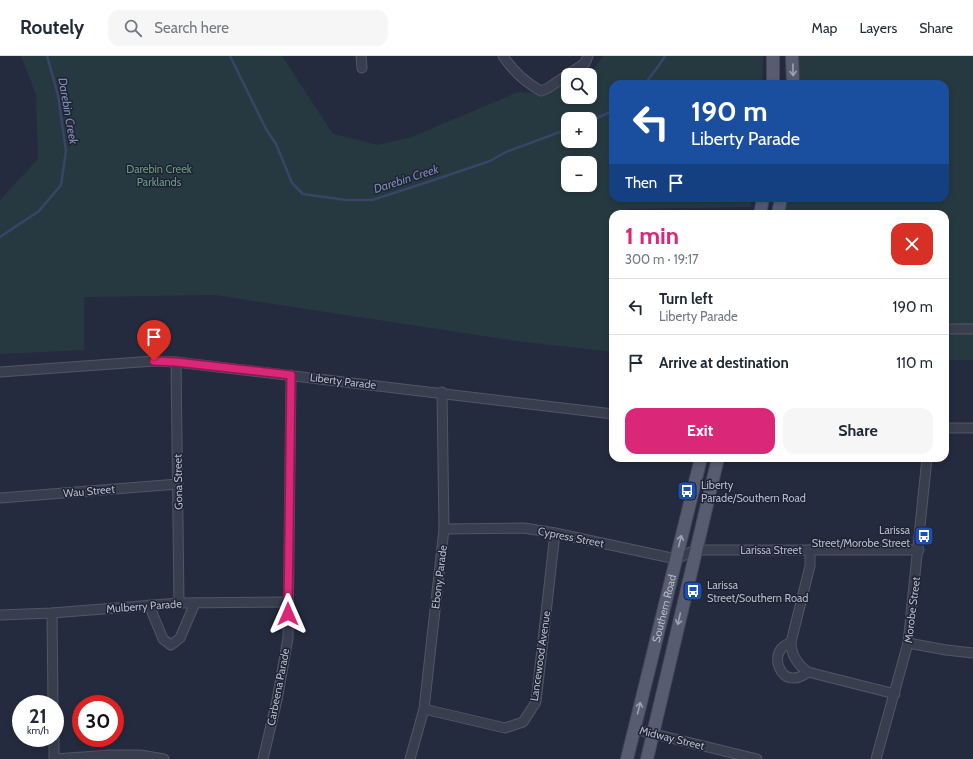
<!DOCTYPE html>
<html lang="en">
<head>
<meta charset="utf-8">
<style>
  :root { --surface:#fff; --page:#f6f6f7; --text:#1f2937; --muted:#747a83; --line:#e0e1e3; --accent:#db2777 }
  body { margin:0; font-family:Cabin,sans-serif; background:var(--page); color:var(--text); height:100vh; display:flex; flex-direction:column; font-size:15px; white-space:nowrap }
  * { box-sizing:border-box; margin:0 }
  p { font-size:13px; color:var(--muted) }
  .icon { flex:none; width:22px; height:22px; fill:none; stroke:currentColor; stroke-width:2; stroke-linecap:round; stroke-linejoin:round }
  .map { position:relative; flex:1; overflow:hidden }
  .panel { position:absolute; left:609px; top:154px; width:340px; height:252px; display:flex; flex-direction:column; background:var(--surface); border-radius:12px; box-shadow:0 2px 6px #0003 }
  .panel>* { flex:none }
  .hud { position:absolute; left:609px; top:24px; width:340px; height:122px; border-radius:12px; box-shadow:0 2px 6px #0003; background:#1a4fa0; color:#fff; overflow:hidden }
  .buttons { position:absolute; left:561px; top:12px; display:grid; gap:8px }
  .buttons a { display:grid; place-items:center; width:36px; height:36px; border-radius:8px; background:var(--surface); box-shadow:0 2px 6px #0003; font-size:20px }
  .speed { position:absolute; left:12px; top:639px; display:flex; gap:8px; font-size:20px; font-weight:700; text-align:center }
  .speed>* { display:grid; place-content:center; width:52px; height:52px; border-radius:50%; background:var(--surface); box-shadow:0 2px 6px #0003; line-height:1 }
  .speed small { font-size:10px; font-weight:400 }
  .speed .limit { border:6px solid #d22; background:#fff; color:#111 }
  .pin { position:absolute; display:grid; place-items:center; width:34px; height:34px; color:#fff; margin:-41px -17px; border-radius:50% 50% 50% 0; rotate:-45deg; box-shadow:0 0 4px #0007 }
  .pin .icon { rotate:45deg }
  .me { position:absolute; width:44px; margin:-22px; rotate:0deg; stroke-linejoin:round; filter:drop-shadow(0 0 3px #0008) }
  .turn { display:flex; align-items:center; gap:14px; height:84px; padding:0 16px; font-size:18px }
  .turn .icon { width:52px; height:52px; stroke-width:2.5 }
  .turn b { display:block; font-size:28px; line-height:34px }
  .then { display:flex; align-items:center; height:38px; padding:0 16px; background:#0003; gap:8px; font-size:15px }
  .round { display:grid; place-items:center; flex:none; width:42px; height:42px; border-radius:12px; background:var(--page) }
  .headline { display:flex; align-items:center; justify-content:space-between; height:68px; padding:0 16px }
  h1 { font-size:24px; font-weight:700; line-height:30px; color:var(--accent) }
  .button { display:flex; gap:8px; margin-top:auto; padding:8px 16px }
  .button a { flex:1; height:46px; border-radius:12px; background:var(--accent); color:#fff; font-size:16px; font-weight:700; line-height:46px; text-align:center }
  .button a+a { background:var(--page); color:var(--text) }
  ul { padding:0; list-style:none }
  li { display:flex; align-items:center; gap:12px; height:56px; padding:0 16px; border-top:1px solid var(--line) }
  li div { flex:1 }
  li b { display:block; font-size:15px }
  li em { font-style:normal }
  header { display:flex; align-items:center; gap:24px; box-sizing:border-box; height:56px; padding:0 20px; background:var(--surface); border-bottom:1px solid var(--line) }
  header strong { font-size:19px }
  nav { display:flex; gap:22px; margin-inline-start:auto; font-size:14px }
  .search { width:280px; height:36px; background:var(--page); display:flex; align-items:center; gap:10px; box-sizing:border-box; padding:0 14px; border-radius:12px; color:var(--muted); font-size:15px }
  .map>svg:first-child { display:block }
</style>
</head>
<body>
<header>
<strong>Routely</strong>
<div class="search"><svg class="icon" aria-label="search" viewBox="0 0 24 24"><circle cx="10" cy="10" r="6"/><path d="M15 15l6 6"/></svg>Search here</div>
<nav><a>Map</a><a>Layers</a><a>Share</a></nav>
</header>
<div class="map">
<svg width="973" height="703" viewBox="0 0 973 703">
  <rect width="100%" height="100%" fill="#252b3f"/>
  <g fill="#273940" fill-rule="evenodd">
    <path d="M 21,0 L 282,0 L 333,78 L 378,89 L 412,81 L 518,36 L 544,38 L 568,26 L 568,41 L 590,41 L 590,19 L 582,19 L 595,12 L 603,0 L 763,0 L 762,28 L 613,28 L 613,142 L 752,142 L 750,151 L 627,153 L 626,158 L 613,158 L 613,296 L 516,285 L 215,239 L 84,241 L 84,294 L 0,298 L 0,144 L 38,103 L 36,39 ZM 568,63 L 590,63 L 590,85 L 568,85 ZM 568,107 L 590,107 L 590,129 L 568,129 Z"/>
    <path d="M 797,0 L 973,0 L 973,304 L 945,304 L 945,158 L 783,158 L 786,142 L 945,142 L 945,28 L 796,28 Z"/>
  </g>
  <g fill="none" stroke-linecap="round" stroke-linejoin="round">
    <g stroke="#394466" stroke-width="2.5">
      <path d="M 230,0 L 266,73 L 276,88 L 292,127 L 303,138 L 346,144 L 372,144 L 425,127 L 490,105 L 506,96 L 568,73"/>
      <path d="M 645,28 L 659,9 L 665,0"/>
      <path d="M 590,65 L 613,55"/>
      <path d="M 0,181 L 39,155 L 61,129 L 66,95 L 58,39 L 47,0"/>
    </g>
    <g stroke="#515667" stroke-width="11">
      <g id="minor">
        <path d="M 361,0 L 362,12"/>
        <path d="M 503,0 C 513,15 524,26 541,35 L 548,32 L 585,7 L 588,0"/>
        <path d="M 945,273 L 973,273"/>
        <path d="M 176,306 L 179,547"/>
        <path d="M 0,316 L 154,305 L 176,306 L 613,358"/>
        <path d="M 945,372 L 973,372"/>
        <path d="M 0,442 L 178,428"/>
        <path d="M 444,473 L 524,472 L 555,477 L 676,503 L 695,494 L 919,494"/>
        <path d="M 810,494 L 810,510 L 791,586 C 791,599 798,609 808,616 L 895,638"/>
        <path d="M 149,549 L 163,583 L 171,589 L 180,582 L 195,547"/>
        <path d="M 52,557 L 53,648"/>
        <path d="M 0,559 L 52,557 L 179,547 L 288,546"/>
        <path d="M 791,586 C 788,588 783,590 781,593 C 773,603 780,623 794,622 C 799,622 804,619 808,616"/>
        <path d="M 908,587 L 946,594 L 973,597"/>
        <path d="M 424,653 L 505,672 L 523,666 L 536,646 L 555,477"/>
        <path d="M 634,673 L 757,703"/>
        <path d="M 54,682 L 54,703"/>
        <path d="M 55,703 L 110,699 L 140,699 L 164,703"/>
        <path d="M 263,703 L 277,644 L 288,582 L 291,319"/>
        <path d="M 410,703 L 424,653 L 444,473 L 442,336"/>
        <path d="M 876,703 L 908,587 L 927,402"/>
      </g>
    </g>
    <g stroke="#424758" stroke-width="14">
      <g id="major">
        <path d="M 773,0 L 773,28"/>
        <path d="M 792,0 L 793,28"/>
        <path d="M 760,158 L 763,142"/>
        <path d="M 778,158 L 781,142"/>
        <path id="s1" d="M 627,703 L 701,402"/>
        <path d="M 647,703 L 718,402"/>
      </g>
    </g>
    <use href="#minor" stroke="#393e4f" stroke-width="9"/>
    <use href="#major" stroke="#575d6f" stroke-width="12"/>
  </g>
  <defs><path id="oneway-shaft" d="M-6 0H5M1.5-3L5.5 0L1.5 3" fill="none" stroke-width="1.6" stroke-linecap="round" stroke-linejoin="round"/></defs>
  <g stroke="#9ea3b3">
    <use href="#oneway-shaft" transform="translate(793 14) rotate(89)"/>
    <use href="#oneway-shaft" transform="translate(680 485) rotate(-76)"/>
    <use href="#oneway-shaft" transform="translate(679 563) rotate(103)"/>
    <use href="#oneway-shaft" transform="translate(639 652) rotate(-76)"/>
  </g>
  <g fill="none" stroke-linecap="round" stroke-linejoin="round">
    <g stroke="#8e194d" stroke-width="10">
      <path id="route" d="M 154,305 L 176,306 L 291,319 L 288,558"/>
    </g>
    <use href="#route" stroke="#db2777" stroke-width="7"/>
  </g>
  <defs>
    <g id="bus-square" transform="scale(1)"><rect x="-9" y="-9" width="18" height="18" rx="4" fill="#1a4fb4" stroke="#1e2334"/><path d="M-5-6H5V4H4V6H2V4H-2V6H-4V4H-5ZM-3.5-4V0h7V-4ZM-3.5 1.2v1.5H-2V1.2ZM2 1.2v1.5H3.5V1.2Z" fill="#fff"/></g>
  </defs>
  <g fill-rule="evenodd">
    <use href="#bus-square" x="687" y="435"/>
    <use href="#bus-square" x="924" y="480"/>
    <use href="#bus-square" x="693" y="535"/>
  </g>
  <g text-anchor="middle" stroke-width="3" stroke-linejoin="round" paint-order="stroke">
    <g font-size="11" fill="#6c9a7f" stroke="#1e2334">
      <text x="159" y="117">Darebin Creek<tspan x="159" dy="13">Parklands</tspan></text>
    </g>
    <g font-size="11" fill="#b5baca" stroke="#1e2334">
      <text transform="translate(343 325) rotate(7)" y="4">Liberty Parade</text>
      <text transform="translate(178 426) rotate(-91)" y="4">Gona Street</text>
      <text transform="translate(89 435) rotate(-5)" y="4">Wau Street</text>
      <text transform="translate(571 481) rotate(11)" y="4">Cypress Street</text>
      <text x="771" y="498">Larissa Street</text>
      <text transform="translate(439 521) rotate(-83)" y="4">Ebony Parade</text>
      <text transform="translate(144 550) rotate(-4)" y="4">Mulberry Parade</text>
      <text dy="4" stroke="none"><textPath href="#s1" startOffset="155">Southern Road</textPath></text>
      <text transform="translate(912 554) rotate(-83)" y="4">Morobe Street</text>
      <text transform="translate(540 600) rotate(-82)" y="4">Lancewood Avenue</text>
      <text transform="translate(278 631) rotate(-79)" y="4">Carbeena Parade</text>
      <text transform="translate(672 682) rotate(14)" y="4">Midway Street</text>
    </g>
    <g font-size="11" fill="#b5baca" stroke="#1e2334" text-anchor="start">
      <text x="701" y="433">Liberty<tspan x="701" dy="13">Parade/Southern Road</tspan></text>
      <text x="910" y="478" text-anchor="end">Larissa<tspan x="910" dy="13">Street/Morobe Street</tspan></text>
      <text x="707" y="533">Larissa<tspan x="707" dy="13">Street/Southern Road</tspan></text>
    </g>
    <g font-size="12" font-style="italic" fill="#7d8ab1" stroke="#1e2334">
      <text transform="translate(68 55) rotate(80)" y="4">Darebin Creek</text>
      <text transform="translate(406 123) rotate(-18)" y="4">Darebin Creek</text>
    </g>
  </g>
</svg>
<div class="buttons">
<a><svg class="icon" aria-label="search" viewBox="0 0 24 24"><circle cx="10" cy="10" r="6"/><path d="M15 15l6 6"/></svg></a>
<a>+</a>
<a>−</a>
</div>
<div class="speed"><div>21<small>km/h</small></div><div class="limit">30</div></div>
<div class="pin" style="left:154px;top:305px;background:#d93025"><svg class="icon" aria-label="arrive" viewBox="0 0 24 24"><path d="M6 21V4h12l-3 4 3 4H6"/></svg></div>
<svg class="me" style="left:288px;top:558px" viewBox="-20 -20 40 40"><path d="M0-17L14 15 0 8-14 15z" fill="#db2777" stroke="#fff" stroke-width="4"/></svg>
<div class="hud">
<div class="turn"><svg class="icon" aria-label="left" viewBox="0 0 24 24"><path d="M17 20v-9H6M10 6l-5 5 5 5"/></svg><div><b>190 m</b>Liberty Parade</div></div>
<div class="then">Then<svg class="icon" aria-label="arrive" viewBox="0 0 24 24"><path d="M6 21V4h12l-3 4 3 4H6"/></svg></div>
</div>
<section class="panel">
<div class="headline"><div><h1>1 min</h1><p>300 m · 19:17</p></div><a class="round" style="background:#d93025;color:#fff"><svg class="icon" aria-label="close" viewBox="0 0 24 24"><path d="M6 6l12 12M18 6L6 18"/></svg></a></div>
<ul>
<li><svg class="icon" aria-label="left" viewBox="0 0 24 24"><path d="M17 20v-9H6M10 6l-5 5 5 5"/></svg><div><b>Turn left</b><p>Liberty Parade</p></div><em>190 m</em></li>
<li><svg class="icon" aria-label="arrive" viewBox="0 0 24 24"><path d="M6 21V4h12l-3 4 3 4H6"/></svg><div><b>Arrive at destination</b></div><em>110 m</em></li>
</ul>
<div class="button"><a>Exit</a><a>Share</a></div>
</section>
</div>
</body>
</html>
